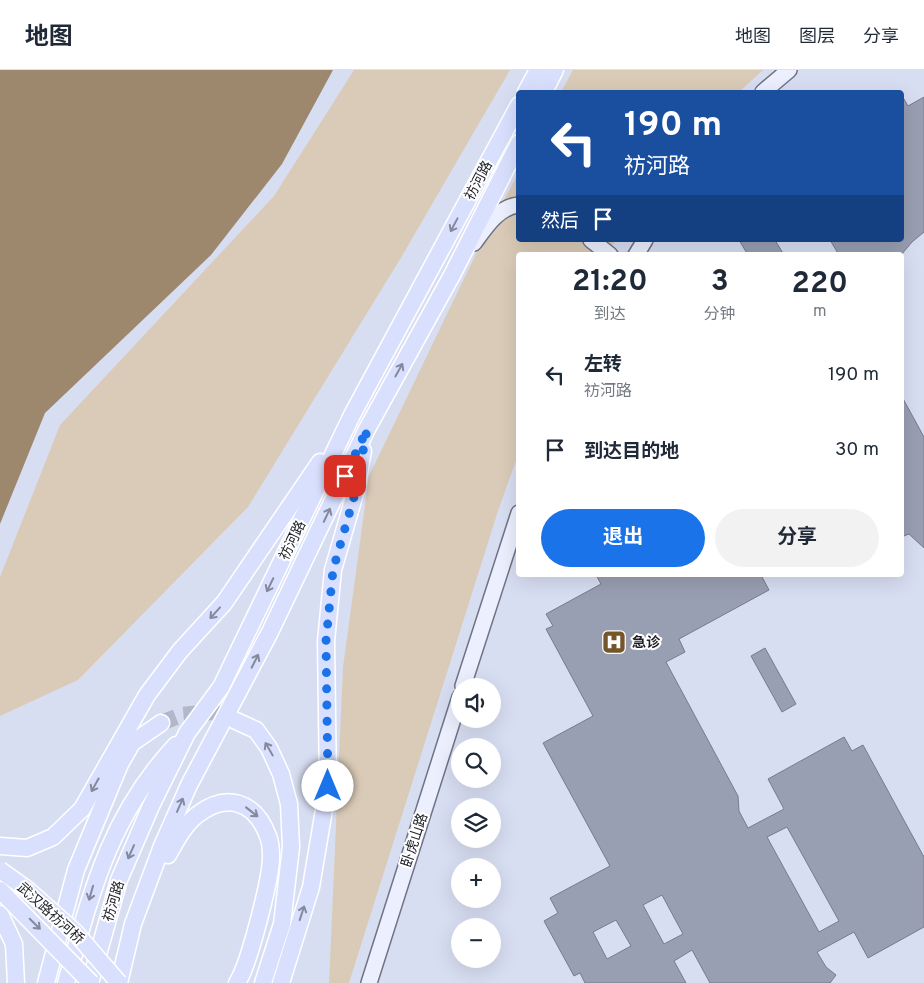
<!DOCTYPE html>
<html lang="zh">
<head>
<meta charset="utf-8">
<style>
  :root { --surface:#fff; --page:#f2f2f3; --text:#1f2937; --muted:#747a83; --line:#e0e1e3; --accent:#1a73e8 }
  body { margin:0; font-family:Overpass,"Noto Sans SC",sans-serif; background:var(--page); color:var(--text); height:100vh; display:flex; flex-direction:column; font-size:19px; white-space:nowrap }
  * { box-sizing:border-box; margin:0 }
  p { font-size:16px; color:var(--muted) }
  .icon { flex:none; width:28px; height:28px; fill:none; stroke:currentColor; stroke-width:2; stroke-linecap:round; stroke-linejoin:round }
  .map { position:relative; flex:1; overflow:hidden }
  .panel { position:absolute; left:516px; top:182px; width:388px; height:325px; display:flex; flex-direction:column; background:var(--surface); border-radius:5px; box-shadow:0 5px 20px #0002 }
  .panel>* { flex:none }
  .hud { position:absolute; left:516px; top:20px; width:388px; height:152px; border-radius:5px; box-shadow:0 5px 20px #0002; background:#1a4fa0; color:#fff; overflow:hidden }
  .buttons { position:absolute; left:451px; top:608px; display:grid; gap:10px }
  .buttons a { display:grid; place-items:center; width:50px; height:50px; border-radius:50%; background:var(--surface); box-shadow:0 5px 20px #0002; font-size:25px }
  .pin { position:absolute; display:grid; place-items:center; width:42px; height:42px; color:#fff; margin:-21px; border-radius:10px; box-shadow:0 2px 8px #0006 }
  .me { position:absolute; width:55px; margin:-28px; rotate:0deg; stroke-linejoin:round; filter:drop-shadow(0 0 4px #0008) }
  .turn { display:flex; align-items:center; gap:18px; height:105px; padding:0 25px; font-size:22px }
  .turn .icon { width:65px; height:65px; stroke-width:2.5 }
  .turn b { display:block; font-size:35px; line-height:42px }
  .then { display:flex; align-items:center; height:48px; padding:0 25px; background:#0003; gap:10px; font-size:19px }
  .eta { display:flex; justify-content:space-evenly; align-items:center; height:85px; text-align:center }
  .eta b { font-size:30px; font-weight:700; line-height:35px }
  .button { display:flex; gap:10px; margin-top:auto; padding:10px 25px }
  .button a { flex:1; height:58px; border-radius:30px; background:var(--accent); color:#fff; font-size:20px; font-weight:700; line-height:58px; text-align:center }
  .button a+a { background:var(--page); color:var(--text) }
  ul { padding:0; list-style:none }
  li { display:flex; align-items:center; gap:15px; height:75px; padding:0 25px }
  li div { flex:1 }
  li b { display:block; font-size:19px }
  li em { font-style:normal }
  header { display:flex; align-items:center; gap:30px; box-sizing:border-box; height:70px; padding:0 25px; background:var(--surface); border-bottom:1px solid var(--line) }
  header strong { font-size:24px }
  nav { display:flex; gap:28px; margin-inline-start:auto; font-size:18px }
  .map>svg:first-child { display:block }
</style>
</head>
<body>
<header>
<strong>地图</strong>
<nav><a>地图</a><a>图层</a><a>分享</a></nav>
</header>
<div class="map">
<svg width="924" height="913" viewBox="0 0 924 913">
  <rect width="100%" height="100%" fill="#d8def2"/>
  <g fill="#dacbb8">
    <path d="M 354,0 L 510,0 L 402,186 L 248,437 L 78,610 L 0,646 L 0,507 L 60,355 L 274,126 Z"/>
    <path d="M 573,0 L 763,0 L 739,22 L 561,22 Z"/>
    <path d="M 519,102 L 519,170 L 616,170 L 605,185 L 519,185 L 519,382 L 498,441 L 349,913 L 329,913 L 343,597 L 369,406 L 485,165 Z"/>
  </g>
  <path fill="#9d886d" d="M 0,0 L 333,0 L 282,94 L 211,185 L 45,343 L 0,454 Z"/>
  <g fill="#999fb2" stroke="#767b8e" fill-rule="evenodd">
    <path d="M 901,24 L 908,36 L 924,27 L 924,162 L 912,172 L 901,185 L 839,185 L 830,170 L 901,170 Z"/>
    <path d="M 739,170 L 775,170 L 784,185 L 748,185 Z"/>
    <path d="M 901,325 L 924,367 L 924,478 L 909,464 L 901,467 Z"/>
    <path d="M 596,505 L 761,505 L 769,520 L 679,569 L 685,582 L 666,592 L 738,726 L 739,741 L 748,758 L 784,739 L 768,709 L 844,667 L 852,681 L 863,675 L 924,787 L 924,857 L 868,888 L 854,862 L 817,882 L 826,897 L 836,905 L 830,913 L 710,913 L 692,880 L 674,891 L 686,913 L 585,913 L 580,903 L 574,906 L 544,851 L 558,843 L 550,828 L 610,796 L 543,673 L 593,646 L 546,559 L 553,556 L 546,544 L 601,514 ZM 787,757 L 839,851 L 819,862 L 767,767 ZM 662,825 L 683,864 L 664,874 L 643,835 ZM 616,850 L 631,876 L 607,889 L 593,862 Z"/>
    <path d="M 765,578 L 796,634 L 782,642 L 751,586 Z"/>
  </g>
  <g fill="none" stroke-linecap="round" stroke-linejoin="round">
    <path stroke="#b2b8c9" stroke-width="16" stroke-dasharray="16 8" stroke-linecap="butt" d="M 161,653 L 181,645 L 212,642 L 234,650"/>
    <g stroke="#6f7385" stroke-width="18">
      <g id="secondary">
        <path d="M 763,22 L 789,0"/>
        <path d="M 591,170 L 610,185"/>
        <path d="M 474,173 C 485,158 499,136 519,135"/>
        <path d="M 636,185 L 645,170"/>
        <path d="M 463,616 L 519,443"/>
        <path d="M 369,913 L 460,627"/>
      </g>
    </g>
    <g stroke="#fff" stroke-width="19">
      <g id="primary">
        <path d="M 526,22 L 538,0"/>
        <path d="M 544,22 L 555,0"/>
        <path d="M 234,650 L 256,660 L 269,678 L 281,704 L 289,734 L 291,777 L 282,854 L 263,913"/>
        <path d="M 0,776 L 27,778 L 53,767 L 82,739 L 147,625 L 180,581 L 224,533 L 320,392"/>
        <path d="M 168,785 C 176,771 184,755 197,745 C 226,722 255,731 268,766 C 270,771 271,779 271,785 C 272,805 249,895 237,913"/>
        <path d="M 0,844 L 14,874 L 16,913"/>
        <path d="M 46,913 L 76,800 L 120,694 L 132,673 L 161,653"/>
        <path d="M 66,913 C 91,823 110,745 176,675"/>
        <path d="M 90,913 L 119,810 L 151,736 L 187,663 L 221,617 L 352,345 L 519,35"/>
        <path d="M 119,913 L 133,854 L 162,776 L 189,715 L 270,562 L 367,359 L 452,205 L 519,73"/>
        <path d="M 281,913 L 311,817 L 328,716 L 326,571 L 333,500 L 356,420 L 363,381"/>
      </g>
    </g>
    <use href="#secondary" stroke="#ecf0fe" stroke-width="15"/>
    <use href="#primary" stroke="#d9e0fe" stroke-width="16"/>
    <g stroke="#fff" stroke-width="19" stroke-linecap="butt">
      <g id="primary-bridge">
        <path d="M 0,800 L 28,820 L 75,862 L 119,913"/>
        <path d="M 0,820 L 91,913"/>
      </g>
    </g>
    <use href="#primary-bridge" stroke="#d9e0fe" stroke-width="16"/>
  </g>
  <defs><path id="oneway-shaft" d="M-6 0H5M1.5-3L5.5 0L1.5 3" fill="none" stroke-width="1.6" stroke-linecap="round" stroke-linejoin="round" transform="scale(1.25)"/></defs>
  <g stroke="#84899c">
    <use href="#oneway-shaft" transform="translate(454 155) rotate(118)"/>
    <use href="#oneway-shaft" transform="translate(399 300) rotate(-61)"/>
    <use href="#oneway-shaft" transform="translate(327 445) rotate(-65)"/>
    <use href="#oneway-shaft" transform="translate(270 515) rotate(116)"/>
    <use href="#oneway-shaft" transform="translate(215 543) rotate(132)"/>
    <use href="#oneway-shaft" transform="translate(255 591) rotate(-63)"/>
    <use href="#oneway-shaft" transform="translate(269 679) rotate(-120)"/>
    <use href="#oneway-shaft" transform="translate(95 715) rotate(119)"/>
    <use href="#oneway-shaft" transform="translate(180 735) rotate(-66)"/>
    <use href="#oneway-shaft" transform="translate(252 742) rotate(38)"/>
    <use href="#oneway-shaft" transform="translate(131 782) rotate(114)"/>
    <use href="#oneway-shaft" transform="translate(91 823) rotate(106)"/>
    <use href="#oneway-shaft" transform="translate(302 843) rotate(-72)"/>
    <use href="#oneway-shaft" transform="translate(35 854) rotate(45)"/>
  </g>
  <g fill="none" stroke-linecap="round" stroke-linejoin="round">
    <path stroke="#1a73e8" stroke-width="9" stroke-dasharray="0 16.2" d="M 328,716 L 326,571 L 333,500 L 356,420 L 367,359 L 345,406"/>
  </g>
  <defs>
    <g id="hospital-square" transform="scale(1.25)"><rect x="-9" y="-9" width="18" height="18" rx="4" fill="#74562b" stroke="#fff"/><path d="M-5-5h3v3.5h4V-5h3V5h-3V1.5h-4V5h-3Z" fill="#fff"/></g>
  </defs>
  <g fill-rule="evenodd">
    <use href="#hospital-square" x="614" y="572"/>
  </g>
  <g text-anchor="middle" stroke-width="4" stroke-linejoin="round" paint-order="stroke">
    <g font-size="14" fill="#1c1e25" stroke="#fff">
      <text transform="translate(478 110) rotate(-62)" y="5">祊河路</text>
      <text transform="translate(292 470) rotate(-64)" y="5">祊河路</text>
      <text transform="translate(414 770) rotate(-72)" y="5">卧虎山路</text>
      <text transform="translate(113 831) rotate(-73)" y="5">祊河路</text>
      <text transform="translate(51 843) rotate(42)" y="5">武汉路祊河桥</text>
    </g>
    <g font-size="14" font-weight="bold" fill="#1c1e25" stroke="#fff" text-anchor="start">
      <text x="632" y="577">急诊</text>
    </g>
  </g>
</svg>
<div class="buttons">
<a><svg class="icon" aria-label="sound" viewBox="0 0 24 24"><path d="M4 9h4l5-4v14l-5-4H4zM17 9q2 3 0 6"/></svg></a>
<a><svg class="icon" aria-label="search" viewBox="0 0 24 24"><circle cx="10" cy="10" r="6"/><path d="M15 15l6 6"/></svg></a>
<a><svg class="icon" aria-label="layers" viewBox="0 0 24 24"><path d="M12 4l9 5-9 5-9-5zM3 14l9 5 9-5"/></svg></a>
<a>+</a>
<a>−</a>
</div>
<div class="pin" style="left:345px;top:406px;background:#d93025"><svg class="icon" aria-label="arrive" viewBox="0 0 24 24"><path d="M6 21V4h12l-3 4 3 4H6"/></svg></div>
<svg class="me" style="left:328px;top:716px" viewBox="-20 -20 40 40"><circle r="19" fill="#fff"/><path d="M0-13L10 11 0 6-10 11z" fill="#1a73e8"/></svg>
<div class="hud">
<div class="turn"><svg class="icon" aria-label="left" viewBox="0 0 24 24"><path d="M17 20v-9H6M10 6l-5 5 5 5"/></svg><div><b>190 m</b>祊河路</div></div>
<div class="then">然后<svg class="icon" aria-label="arrive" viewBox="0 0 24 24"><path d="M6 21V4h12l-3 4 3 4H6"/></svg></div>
</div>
<section class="panel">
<div class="eta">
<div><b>21:20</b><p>到达</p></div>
<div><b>3</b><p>分钟</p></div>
<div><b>220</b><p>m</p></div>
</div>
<ul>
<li><svg class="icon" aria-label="left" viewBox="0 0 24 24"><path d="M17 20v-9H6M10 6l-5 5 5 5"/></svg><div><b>左转</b><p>祊河路</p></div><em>190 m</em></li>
<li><svg class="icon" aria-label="arrive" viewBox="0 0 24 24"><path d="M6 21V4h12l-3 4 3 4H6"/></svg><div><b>到达目的地</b></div><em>30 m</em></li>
</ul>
<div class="button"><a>退出</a><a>分享</a></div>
</section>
</div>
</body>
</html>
